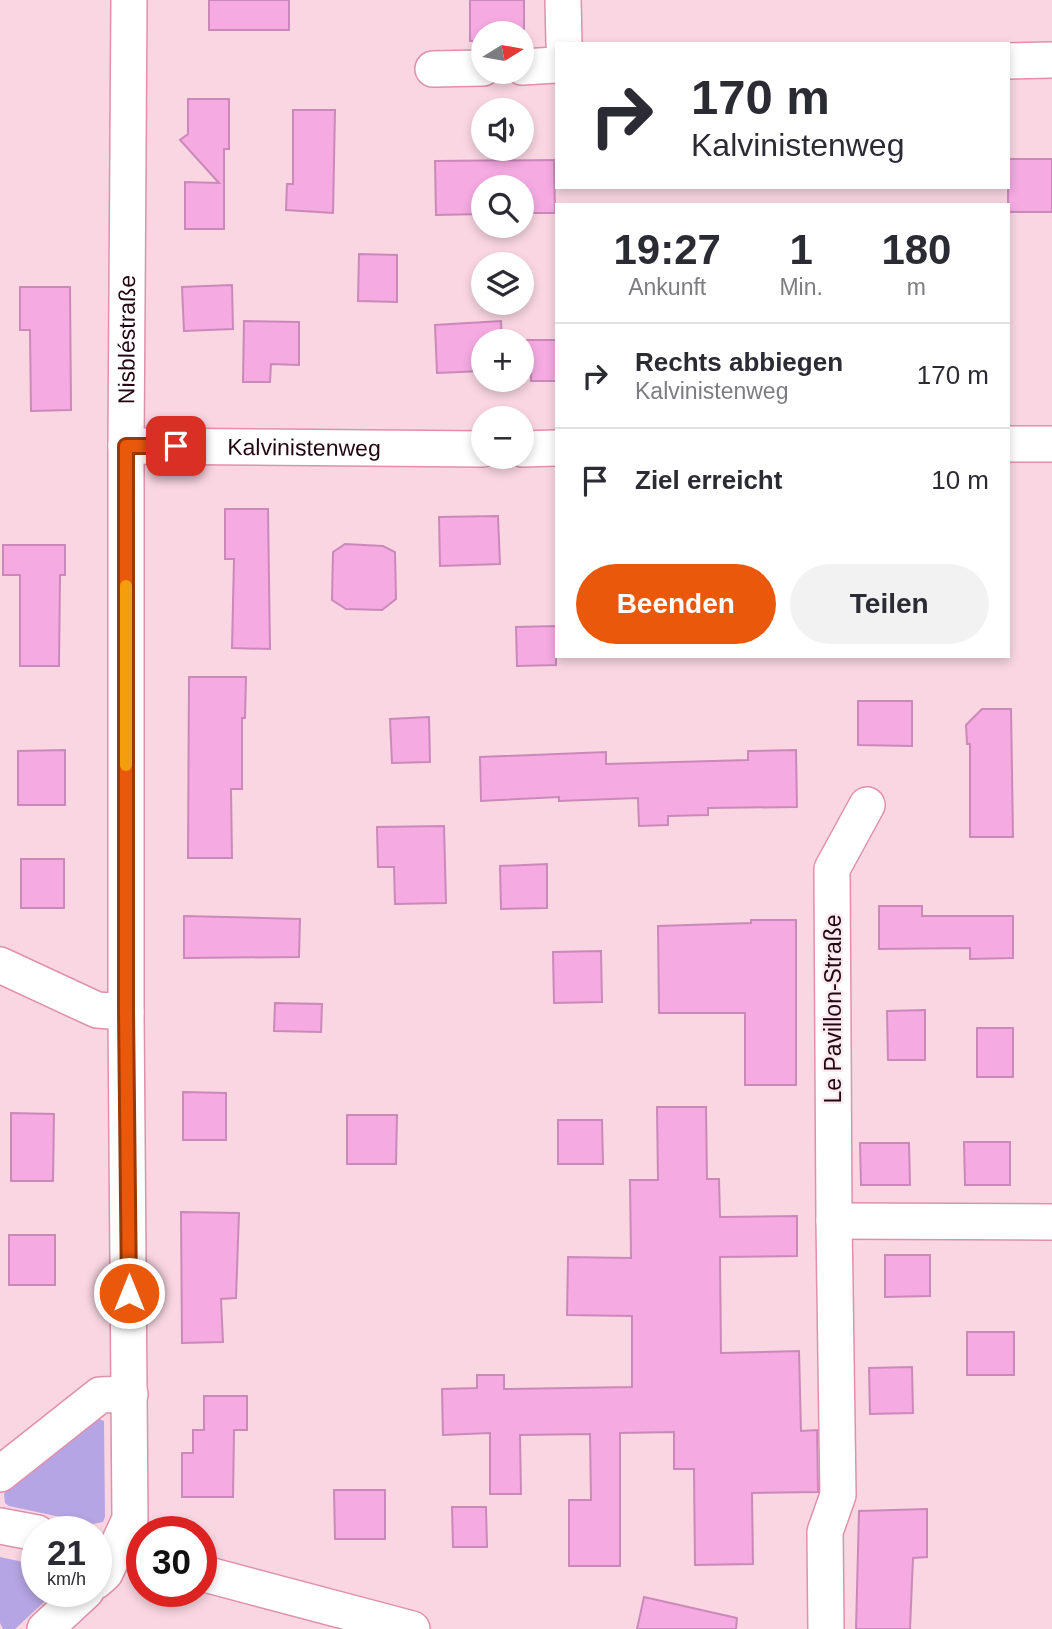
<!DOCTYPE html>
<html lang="de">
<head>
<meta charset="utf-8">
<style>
  :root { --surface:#fff; --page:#f2f2f3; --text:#2b2b33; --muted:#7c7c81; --line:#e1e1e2; --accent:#ea580c }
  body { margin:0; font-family:Arial,sans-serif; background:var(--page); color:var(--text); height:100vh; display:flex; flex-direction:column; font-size:26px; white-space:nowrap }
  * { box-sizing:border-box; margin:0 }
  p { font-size:23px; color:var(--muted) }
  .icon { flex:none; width:38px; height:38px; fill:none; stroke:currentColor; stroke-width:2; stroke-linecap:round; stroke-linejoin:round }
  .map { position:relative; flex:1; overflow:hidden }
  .side { position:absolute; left:555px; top:203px; width:455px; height:455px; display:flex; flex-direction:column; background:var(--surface); border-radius:0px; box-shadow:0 4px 10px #0003 }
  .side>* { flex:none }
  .banner { position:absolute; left:555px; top:42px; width:455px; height:147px; border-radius:0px; box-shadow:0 4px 10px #0003; background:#fff; color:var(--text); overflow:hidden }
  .needle { width:46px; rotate:79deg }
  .fabs { position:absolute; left:471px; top:21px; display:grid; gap:14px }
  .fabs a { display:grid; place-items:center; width:63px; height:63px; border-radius:50%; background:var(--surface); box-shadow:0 4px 10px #0003; font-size:35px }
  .speed { position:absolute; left:21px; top:1516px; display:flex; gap:14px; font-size:35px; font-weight:700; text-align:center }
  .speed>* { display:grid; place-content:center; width:91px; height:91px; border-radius:50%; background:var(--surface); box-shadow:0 4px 10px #0003; line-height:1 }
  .speed small { font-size:18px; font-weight:400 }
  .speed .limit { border:10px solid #d22; background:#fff; color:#111 }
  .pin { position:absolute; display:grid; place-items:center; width:60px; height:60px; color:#fff; margin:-30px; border-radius:14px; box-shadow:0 4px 10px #0006 }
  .me { position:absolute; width:77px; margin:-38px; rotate:0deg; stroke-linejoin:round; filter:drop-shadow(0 0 5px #0008) }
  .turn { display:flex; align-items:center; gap:24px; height:147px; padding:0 21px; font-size:32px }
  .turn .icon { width:91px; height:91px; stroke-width:2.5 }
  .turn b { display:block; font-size:49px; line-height:60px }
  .eta { display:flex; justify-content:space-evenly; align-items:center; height:119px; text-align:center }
  .eta b { font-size:42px; font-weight:600; line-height:49px }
  .button { display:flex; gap:14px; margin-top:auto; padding:14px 21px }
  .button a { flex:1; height:80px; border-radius:42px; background:var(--accent); color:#fff; font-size:28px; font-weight:600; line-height:80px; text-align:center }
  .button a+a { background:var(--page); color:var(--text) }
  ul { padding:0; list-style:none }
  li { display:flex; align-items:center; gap:21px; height:105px; padding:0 21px; border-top:2px solid var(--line) }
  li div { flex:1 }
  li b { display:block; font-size:26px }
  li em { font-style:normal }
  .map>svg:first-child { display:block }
</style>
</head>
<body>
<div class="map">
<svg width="1052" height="1629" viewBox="0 0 1052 1629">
  <rect width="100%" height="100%" fill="#f9d6e2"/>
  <g fill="#b6a5e4">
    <path d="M 97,1418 L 104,1421 L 105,1517 L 103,1522 L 93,1524 L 9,1506 L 5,1503 L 4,1494 L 6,1491 L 88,1422 Z"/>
    <path d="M 0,1557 L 37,1565 L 37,1591 L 56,1591 L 15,1629 L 3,1629 L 0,1623 Z"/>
  </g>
  <g fill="#f5aae2" stroke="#cb89ba" stroke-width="2">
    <rect x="209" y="0" width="80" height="30"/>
    <path d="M 470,0 L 524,0 L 524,41 L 522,41 L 522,33 L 483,33 L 483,41 L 470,41 Z"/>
    <path d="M 188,99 L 229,99 L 229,149 L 224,149 L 224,229 L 185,229 L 185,182 L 219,183 L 180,140 L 188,134 Z"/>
    <path d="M 293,110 L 335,110 L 333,213 L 286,210 L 287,184 L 293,184 Z"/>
    <rect x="1008" y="159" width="44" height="53"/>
    <path d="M 554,160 L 555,213 L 522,213 L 522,187 L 483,187 L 483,214 L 436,215 L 435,161 Z"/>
    <path d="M 359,254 L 397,255 L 397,302 L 358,301 Z"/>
    <path d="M 232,285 L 233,329 L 184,331 L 182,287 Z"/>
    <path d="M 20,287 L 70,287 L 71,410 L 31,411 L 30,330 L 20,330 Z"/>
    <path d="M 244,321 L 299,322 L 299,365 L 271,364 L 270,382 L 243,382 Z"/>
    <path d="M 501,321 L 502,340 L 556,340 L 556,381 L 531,381 L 531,369 L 522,370 L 522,341 L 483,341 L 483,371 L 437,373 L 435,325 Z"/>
    <path d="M 225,509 L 268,509 L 270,649 L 232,648 L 234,559 L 225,559 Z"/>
    <path d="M 498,516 L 500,564 L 440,566 L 439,517 Z"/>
    <path d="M 345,544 L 383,546 L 395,552 L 396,599 L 382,610 L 346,609 L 332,600 L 333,552 Z"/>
    <path d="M 3,545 L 65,545 L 65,575 L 60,575 L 59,666 L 20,666 L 20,575 L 3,575 Z"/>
    <path d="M 556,626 L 556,665 L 517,666 L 516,627 Z"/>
    <path d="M 189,677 L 246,677 L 245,718 L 242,718 L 242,789 L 231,789 L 232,858 L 188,858 Z"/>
    <path d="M 858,701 L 912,701 L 912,746 L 858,745 Z"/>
    <path d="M 982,709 L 1011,709 L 1013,837 L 970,837 L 970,744 L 967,744 L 966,725 Z"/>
    <path d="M 429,717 L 430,762 L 392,763 L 390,719 Z"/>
    <path d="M 65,750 L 65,805 L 18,805 L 18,751 Z"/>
    <path d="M 796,750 L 797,807 L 708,808 L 708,815 L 668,816 L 668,825 L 639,826 L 638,798 L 559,801 L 559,797 L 481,801 L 480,757 L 606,752 L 606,764 L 748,760 L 748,751 Z"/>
    <path d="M 444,826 L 446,903 L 395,904 L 394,867 L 378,867 L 377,827 Z"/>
    <rect x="21" y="859" width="43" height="49"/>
    <path d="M 547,864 L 547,908 L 501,909 L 500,866 Z"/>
    <path d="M 879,906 L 922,906 L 922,916 L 1013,916 L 1013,958 L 970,959 L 970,948 L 879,949 Z"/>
    <path d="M 184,916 L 300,919 L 299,957 L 184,958 Z"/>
    <path d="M 751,920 L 796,920 L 796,1085 L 745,1085 L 745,1013 L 659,1013 L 658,926 L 751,923 Z"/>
    <path d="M 601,951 L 602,1002 L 554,1003 L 553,952 Z"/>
    <path d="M 275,1003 L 322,1004 L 321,1032 L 274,1031 Z"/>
    <path d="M 925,1010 L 925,1060 L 888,1060 L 887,1011 Z"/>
    <rect x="977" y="1028" width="36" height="49"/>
    <path d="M 183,1092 L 226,1093 L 226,1140 L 183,1140 Z"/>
    <path d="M 657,1107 L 706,1107 L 707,1179 L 719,1179 L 720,1217 L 797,1216 L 797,1256 L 720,1257 L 721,1353 L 799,1351 L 801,1431 L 817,1430 L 818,1492 L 752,1493 L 753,1564 L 695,1565 L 694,1469 L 674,1469 L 674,1432 L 620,1433 L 620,1566 L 569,1566 L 569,1500 L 591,1500 L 590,1434 L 520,1435 L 521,1494 L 490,1494 L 490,1433 L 443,1435 L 442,1389 L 477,1388 L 477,1375 L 504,1375 L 504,1389 L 632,1387 L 632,1316 L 567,1315 L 568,1257 L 631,1258 L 630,1180 L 658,1180 Z"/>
    <path d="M 11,1113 L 54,1114 L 53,1181 L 11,1181 Z"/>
    <path d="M 347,1115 L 397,1115 L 396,1164 L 347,1164 Z"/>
    <path d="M 558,1120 L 602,1120 L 603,1164 L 558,1164 Z"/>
    <path d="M 964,1142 L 1010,1142 L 1010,1185 L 965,1185 Z"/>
    <path d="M 860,1143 L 909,1143 L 910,1185 L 861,1185 Z"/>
    <path d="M 181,1212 L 239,1213 L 236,1298 L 221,1299 L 223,1342 L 182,1343 Z"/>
    <rect x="9" y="1235" width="46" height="50"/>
    <path d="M 885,1255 L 930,1255 L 930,1296 L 885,1297 Z"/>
    <rect x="967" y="1332" width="47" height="43"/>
    <path d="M 912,1367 L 913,1413 L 870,1414 L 869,1368 Z"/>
    <path d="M 204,1396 L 247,1396 L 247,1430 L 234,1430 L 233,1497 L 182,1497 L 182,1453 L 193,1453 L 193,1430 L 204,1430 Z"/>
    <path d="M 334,1490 L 385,1490 L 385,1539 L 335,1539 Z"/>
    <path d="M 452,1507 L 486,1507 L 487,1547 L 453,1547 Z"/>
    <path d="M 927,1509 L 927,1557 L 913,1558 L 910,1629 L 856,1629 L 859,1511 Z"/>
    <path d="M 644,1597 L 737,1618 L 736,1629 L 637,1629 Z"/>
  </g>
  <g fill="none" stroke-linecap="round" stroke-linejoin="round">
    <g stroke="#df90ad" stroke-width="38">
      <g id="minor">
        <path d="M 563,0 L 564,44"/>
        <path d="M 1008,61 L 1052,60"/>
        <path d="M 522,67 L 556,65"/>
        <path d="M 433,69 L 483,68"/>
        <path d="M 1008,444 L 1052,444"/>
        <path id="s1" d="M 126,446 L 483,449"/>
        <path d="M 522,449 L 556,448"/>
        <path d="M 0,965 L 97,1010 L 126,1012"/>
        <path d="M 834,1221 L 1052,1222"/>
        <path d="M 0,1474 L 100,1395 L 130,1394"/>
        <path d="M 0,1526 L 37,1533"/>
        <path d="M 201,1573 L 412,1629"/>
        <path id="s2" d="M 96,1581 L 105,1573 L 130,1519 L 126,1012 L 126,446 L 129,0"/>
        <path d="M 45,1629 L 86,1591"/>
        <path d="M 826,1629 L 825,1532 L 838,1495 L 834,1221 L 832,869 L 867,805"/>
      </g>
    </g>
    <use href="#minor" stroke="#fff" stroke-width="35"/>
  </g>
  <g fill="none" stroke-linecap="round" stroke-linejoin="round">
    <g stroke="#983908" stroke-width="18">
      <path id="route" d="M 129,1293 L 126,1012 L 126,446 L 176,446"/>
    </g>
    <use href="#route" stroke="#ea580c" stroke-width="12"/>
    <path stroke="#f59e0b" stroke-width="12" d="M 126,586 L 126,765"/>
  </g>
  <g text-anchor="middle" stroke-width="5" stroke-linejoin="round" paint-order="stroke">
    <g font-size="23" fill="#220612" stroke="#fae9ee">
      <text dy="8" stroke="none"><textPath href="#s2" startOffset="1251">Nisbléstraße</textPath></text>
      <text dy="8" stroke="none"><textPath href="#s1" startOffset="178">Kalvinistenweg</textPath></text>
      <text transform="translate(833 1009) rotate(-90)" y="8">Le Pavillon-Straße</text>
    </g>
  </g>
</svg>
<div class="fabs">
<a><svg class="needle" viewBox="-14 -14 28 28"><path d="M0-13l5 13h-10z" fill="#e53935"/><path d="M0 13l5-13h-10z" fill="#7c7c81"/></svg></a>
<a><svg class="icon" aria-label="sound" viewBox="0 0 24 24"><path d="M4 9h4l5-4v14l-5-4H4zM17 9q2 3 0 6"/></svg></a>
<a><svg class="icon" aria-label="search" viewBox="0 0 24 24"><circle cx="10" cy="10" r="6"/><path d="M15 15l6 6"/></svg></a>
<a><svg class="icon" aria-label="layers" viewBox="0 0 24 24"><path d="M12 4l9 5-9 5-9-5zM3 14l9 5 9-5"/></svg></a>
<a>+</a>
<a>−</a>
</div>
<div class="speed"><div>21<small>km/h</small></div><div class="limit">30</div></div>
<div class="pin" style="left:176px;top:446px;background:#d93025"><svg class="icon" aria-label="arrive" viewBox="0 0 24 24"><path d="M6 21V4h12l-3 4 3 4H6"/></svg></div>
<svg class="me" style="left:129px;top:1293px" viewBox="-20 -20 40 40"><circle r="17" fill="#ea580c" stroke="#fff" stroke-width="3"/><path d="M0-11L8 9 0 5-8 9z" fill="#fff"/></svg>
<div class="banner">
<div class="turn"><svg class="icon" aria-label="right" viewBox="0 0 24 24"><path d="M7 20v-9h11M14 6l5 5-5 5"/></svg><div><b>170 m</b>Kalvinistenweg</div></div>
</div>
<section class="side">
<div class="eta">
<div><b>19:27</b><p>Ankunft</p></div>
<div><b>1</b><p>Min.</p></div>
<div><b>180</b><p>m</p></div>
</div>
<ul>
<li><svg class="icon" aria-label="right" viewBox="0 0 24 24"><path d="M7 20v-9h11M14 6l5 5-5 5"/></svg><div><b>Rechts abbiegen</b><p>Kalvinistenweg</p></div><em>170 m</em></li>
<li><svg class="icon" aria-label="arrive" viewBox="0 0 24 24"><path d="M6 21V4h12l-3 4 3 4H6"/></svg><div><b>Ziel erreicht</b></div><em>10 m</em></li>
</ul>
<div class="button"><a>Beenden</a><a>Teilen</a></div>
</section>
</div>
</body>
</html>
